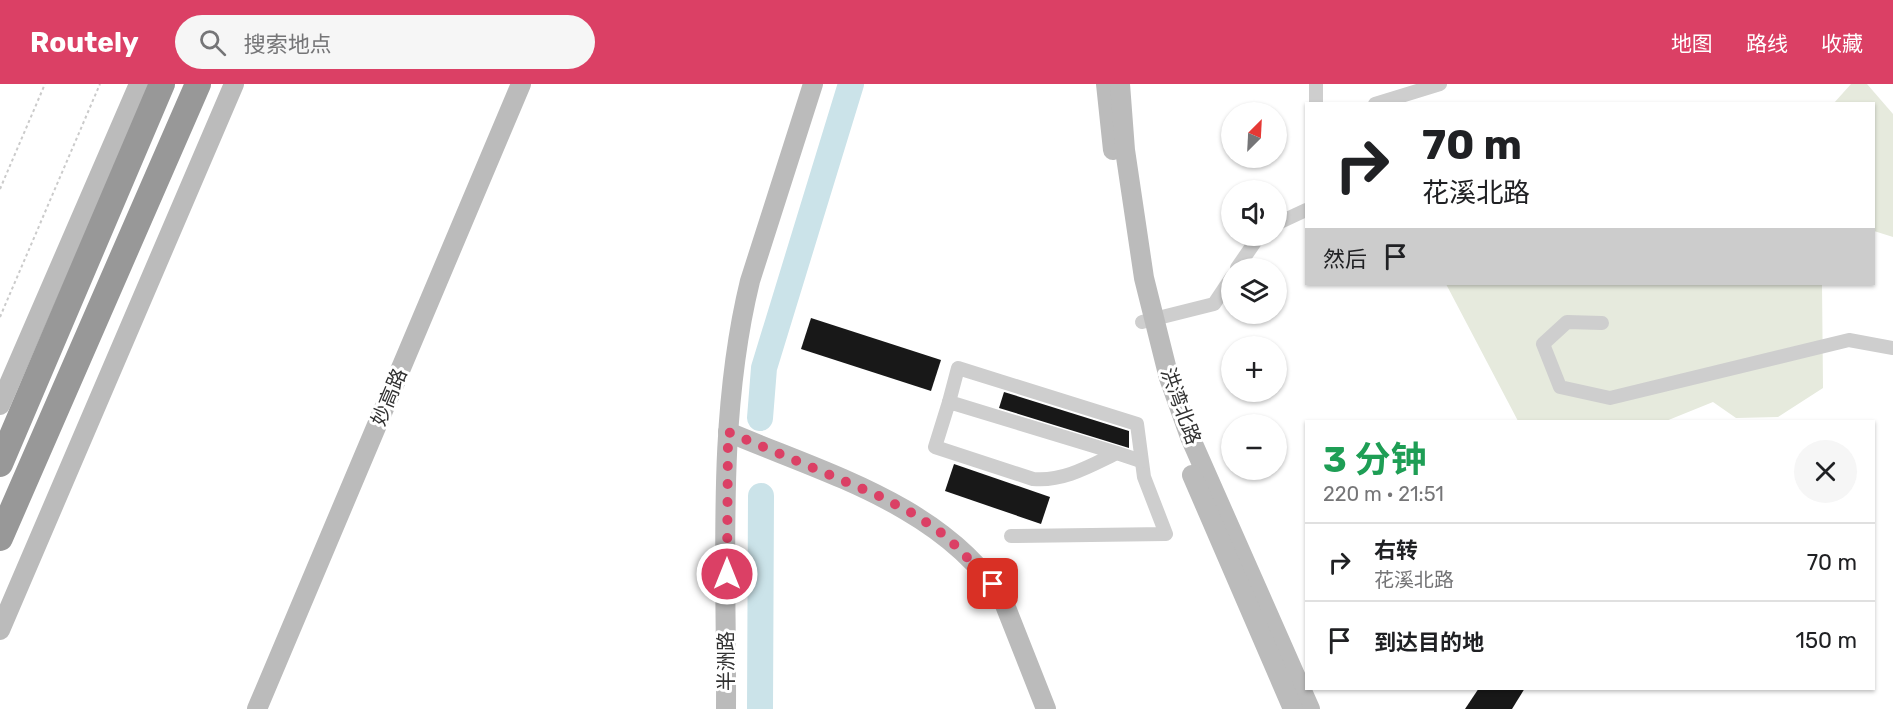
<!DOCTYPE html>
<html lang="zh">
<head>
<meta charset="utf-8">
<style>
  :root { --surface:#fff; --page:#f6f6f6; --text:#202124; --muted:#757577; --line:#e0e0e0; --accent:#db4065 }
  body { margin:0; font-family:Rubik,"Noto Sans SC",sans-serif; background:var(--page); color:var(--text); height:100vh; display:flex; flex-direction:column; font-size:22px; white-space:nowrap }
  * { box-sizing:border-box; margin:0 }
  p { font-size:20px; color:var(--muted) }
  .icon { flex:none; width:33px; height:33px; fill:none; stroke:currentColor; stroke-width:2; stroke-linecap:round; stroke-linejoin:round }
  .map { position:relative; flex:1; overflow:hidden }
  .side { position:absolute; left:1305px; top:336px; width:570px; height:270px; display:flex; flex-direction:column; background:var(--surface); border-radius:0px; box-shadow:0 2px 4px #0004 }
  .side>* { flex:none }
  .guide { position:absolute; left:1305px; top:18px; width:570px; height:183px; border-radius:0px; box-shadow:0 2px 4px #0004; background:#fff; color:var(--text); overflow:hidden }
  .needle { width:39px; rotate:24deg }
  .fabs { position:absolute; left:1221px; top:18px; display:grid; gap:12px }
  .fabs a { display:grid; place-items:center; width:66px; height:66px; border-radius:50%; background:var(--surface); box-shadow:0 2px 4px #0004; font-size:30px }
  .pin { position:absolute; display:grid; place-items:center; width:51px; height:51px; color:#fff; margin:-26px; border-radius:12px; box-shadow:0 3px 9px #0006 }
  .me { position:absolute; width:66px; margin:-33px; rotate:0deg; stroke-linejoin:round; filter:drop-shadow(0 0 4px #0008) }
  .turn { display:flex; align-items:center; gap:21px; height:126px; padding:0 18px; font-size:27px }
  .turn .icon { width:78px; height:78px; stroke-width:2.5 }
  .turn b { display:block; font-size:42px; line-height:51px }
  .then { display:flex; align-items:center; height:57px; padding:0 18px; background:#0003; gap:12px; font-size:22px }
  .round { display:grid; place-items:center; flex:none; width:63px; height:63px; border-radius:32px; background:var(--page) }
  .summary { display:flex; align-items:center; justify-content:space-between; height:102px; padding:0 18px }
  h1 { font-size:36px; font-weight:700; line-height:45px; color:#1e9e55 }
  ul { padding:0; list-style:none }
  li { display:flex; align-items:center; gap:18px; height:78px; padding:0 18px; border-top:2px solid var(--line) }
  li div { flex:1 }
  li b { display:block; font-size:22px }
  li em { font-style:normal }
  header { display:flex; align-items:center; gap:36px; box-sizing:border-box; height:84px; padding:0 30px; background:var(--accent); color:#fff }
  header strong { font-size:28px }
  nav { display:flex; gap:33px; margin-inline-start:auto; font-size:21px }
  .search { width:420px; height:54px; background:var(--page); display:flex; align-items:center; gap:15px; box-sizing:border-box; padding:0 21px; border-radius:33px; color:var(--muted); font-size:22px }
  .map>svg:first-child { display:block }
</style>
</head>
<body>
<header>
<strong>Routely</strong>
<div class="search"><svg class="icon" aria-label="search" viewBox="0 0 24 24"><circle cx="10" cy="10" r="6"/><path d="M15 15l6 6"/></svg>搜索地点</div>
<nav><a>地图</a><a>路线</a><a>收藏</a></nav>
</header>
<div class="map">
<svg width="1893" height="625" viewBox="0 0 1893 625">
  <rect width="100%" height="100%" fill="#fff"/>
  <g fill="#e6eadd">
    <path d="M 1851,0 L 1867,0 L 1893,30 L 1893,153 L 1874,147 L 1874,20 L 1834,19 Z"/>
    <path d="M 1446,200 L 1822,200 L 1823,304 L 1778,333 L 1736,334 L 1713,318 L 1666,337 L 1518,337 Z"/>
  </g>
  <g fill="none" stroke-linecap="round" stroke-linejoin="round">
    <g stroke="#cbe3e9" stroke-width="26">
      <path d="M 760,334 L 764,284 L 851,0"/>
      <path d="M 760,625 L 761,412"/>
    </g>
  </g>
  <g fill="#181818">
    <path d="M 811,234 L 941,276 L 931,307 L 801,265 Z"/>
    <path d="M 1004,308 L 1129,347 L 1129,364 L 999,324 Z"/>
    <path d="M 954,380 L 1050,413 L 1041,440 L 945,407 Z"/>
    <path d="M 1479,604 L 1525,604 L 1512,625 L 1465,625 Z"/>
  </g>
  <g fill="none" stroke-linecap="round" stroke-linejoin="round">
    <g stroke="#cbcbcb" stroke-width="2" stroke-dasharray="3 3" stroke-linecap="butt">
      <path d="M 0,105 L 45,0"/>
      <path d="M 0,233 L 100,0"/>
    </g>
    <g stroke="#cecece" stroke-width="14">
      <path d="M 1316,20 L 1316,0"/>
      <path d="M 1375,20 L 1440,0"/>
      <path d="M 1276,140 L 1306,126"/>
      <path d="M 1237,184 L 1259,152"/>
      <path d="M 1142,238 L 1214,220 L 1232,193"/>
      <path d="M 1602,239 L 1567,238 L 1543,260 L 1560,303 L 1610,314 L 1849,256 L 1893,264"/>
      <path d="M 949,318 L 958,284 L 1137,340 L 1144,393 L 1166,450 L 1011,452"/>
      <path d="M 1117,369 C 1090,382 1063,398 1033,395 L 935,363 L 949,318 L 1117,369 L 1141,377"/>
    </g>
    <g stroke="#bbb" stroke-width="20">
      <path d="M 1106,0 L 1113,66"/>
      <path d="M 1120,0 L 1125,66 L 1144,194 L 1169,294 L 1190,353 L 1310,625"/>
      <path d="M 0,321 L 139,0"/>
      <path d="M 728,348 C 824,389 945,422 1003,516 L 1046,625"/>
      <path d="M 1192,391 L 1293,625"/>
      <path d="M 0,546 L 234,0"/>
      <path d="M 257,625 L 521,0"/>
      <path d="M 726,625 C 727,483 716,336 750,197 L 813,0"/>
    </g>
    <g stroke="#989898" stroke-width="26">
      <path d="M 0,380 L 162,0"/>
      <path d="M 0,454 L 198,0"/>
    </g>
  </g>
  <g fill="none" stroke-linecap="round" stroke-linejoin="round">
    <path stroke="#db4065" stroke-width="10" stroke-dasharray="0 18" d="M 727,490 L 728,348 L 877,411 L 916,431 L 947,453 L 993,500"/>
  </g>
  <g text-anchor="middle" stroke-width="6" stroke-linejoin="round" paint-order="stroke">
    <g font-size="20" fill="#313131" stroke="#fff">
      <text transform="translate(389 313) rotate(-67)" y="7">妙高路</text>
      <text transform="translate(1181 322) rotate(70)" y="7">洪湾北路</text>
      <text transform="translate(726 577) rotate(-90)" y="7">半洲路</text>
    </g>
  </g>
</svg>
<div class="fabs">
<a><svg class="needle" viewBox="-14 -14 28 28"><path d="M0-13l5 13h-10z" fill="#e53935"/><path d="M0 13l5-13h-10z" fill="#757577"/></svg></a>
<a><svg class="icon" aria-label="sound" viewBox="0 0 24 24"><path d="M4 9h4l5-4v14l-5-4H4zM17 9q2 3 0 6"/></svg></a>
<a><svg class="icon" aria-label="layers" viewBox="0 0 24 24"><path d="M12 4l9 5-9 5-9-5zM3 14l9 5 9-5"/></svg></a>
<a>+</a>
<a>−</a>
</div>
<div class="pin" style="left:993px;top:500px;background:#d93025"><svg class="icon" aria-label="arrive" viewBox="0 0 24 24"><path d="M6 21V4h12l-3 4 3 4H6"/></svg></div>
<svg class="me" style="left:727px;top:490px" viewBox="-20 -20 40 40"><circle r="17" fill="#db4065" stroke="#fff" stroke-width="3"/><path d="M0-11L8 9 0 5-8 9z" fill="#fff"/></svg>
<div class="guide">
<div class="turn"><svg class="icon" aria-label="right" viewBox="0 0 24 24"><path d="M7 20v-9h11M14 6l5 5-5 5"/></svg><div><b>70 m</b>花溪北路</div></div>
<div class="then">然后<svg class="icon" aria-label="arrive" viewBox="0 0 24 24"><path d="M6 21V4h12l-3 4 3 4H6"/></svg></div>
</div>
<section class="side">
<div class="summary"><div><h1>3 分钟</h1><p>220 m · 21:51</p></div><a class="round"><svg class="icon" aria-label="close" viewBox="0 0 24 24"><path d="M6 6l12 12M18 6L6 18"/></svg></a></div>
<ul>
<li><svg class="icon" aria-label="right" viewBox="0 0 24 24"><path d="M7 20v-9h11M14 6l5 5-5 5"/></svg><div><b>右转</b><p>花溪北路</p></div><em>70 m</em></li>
<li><svg class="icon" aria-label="arrive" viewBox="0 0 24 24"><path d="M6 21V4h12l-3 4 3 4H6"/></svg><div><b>到达目的地</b></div><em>150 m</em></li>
</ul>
</section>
</div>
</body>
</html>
